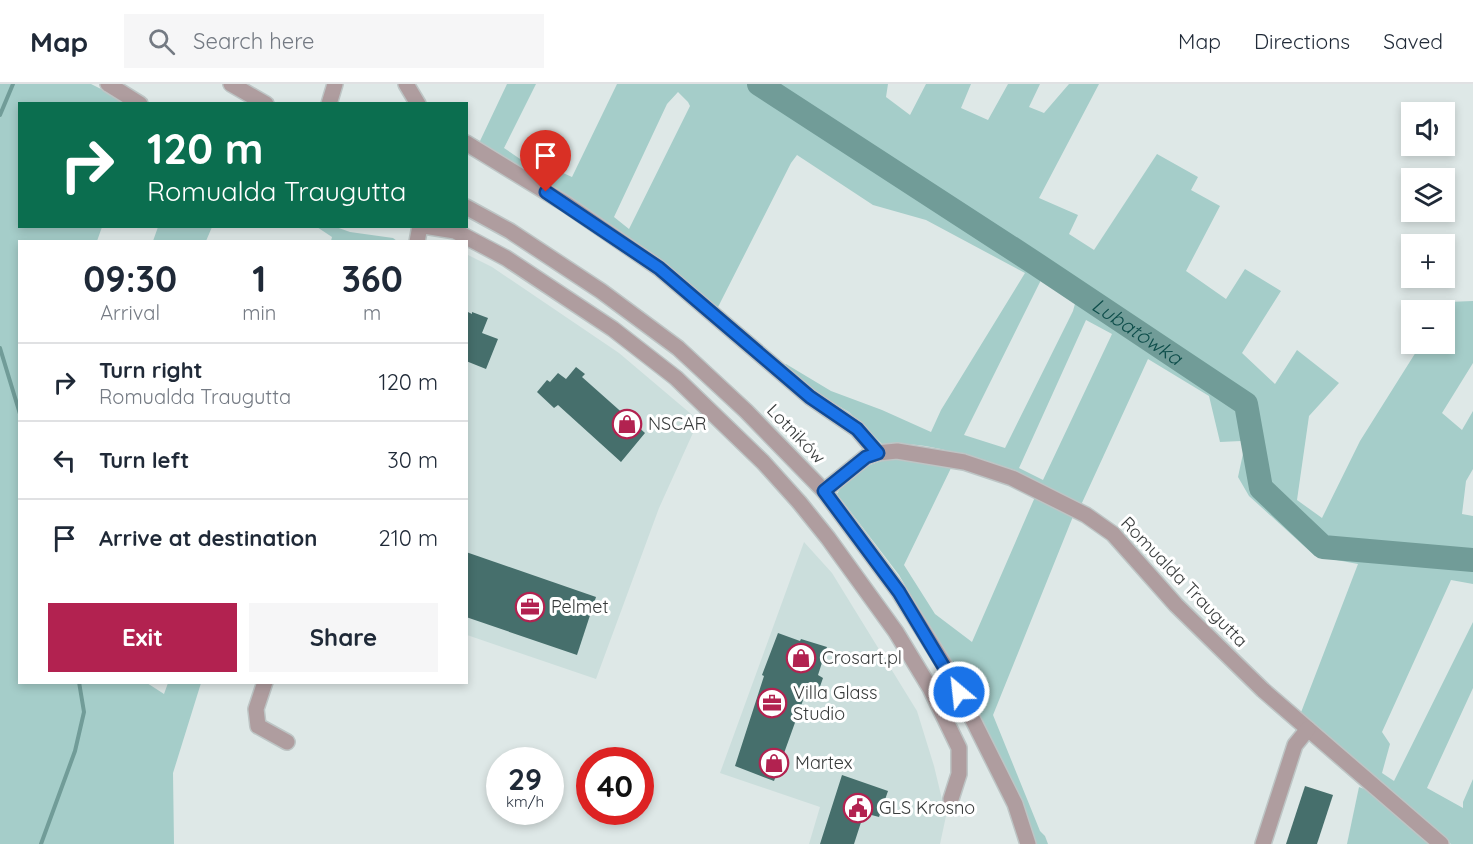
<!DOCTYPE html>
<html lang="en">
<head>
<meta charset="utf-8">
<style>
  :root { --surface:#fff; --page:#f6f6f7; --text:#1f2937; --muted:#747a83; --line:#e0e1e3; --accent:#b22250 }
  body { margin:0; font-family:Quicksand,sans-serif; background:var(--page); color:var(--text); height:100vh; display:flex; flex-direction:column; font-size:22px; white-space:nowrap }
  * { box-sizing:border-box; margin:0 }
  p { font-size:20px; color:var(--muted) }
  .icon { flex:none; width:33px; height:33px; fill:none; stroke:currentColor; stroke-width:2; stroke-linecap:round; stroke-linejoin:round }
  .map { position:relative; flex:1; overflow:hidden }
  .panel { position:absolute; left:18px; top:156px; width:450px; height:444px; display:flex; flex-direction:column; background:var(--surface); border-radius:0px; box-shadow:0 3px 9px #0003 }
  .panel>* { flex:none }
  .guide { position:absolute; left:18px; top:18px; width:450px; height:126px; border-radius:0px; box-shadow:0 3px 9px #0003; background:#0b6e4f; color:#fff; overflow:hidden }
  .buttons { position:absolute; left:1401px; top:18px; display:grid; gap:12px }
  .buttons a { display:grid; place-items:center; width:54px; height:54px; border-radius:0px; background:var(--surface); box-shadow:0 3px 9px #0003; font-size:30px }
  .speed { position:absolute; left:486px; top:663px; display:flex; gap:12px; font-size:30px; font-weight:700; text-align:center }
  .speed>* { display:grid; place-content:center; width:78px; height:78px; border-radius:50%; background:var(--surface); box-shadow:0 3px 9px #0003; line-height:1 }
  .speed small { font-size:15px; font-weight:400 }
  .speed .limit { border:9px solid #d22; background:#fff; color:#111 }
  .pin { position:absolute; display:grid; place-items:center; width:51px; height:51px; color:#fff; margin:-62px -26px; border-radius:50% 50% 50% 0; rotate:-45deg; box-shadow:0 0 6px #0007 }
  .pin .icon { rotate:45deg }
  .me { position:absolute; width:66px; margin:-33px; rotate:332deg; stroke-linejoin:round; filter:drop-shadow(0 0 4px #0008) }
  .turn { display:flex; align-items:center; gap:21px; height:126px; padding:0 30px; font-size:27px }
  .turn .icon { width:78px; height:78px; stroke-width:2.5 }
  .turn b { display:block; font-size:42px; line-height:51px }
  .eta { display:flex; justify-content:space-evenly; align-items:center; height:102px; text-align:center }
  .eta b { font-size:36px; font-weight:700; line-height:42px }
  .cta { display:flex; gap:12px; margin-top:auto; padding:12px 30px }
  .cta a { flex:1; height:69px; border-radius:0px; background:var(--accent); color:#fff; font-size:24px; font-weight:700; line-height:69px; text-align:center }
  .cta a+a { background:var(--page); color:var(--text) }
  ul { padding:0; list-style:none }
  li { display:flex; align-items:center; gap:18px; height:78px; padding:0 30px; border-top:2px solid var(--line) }
  li div { flex:1 }
  li b { display:block; font-size:22px }
  li em { font-style:normal }
  header { display:flex; align-items:center; gap:36px; box-sizing:border-box; height:84px; padding:0 30px; background:var(--surface); border-bottom:2px solid var(--line) }
  header strong { font-size:28px }
  nav { display:flex; gap:33px; margin-inline-start:auto; font-size:21px }
  .search { width:420px; height:54px; background:var(--page); display:flex; align-items:center; gap:15px; box-sizing:border-box; padding:0 21px; border-radius:0px; color:var(--muted); font-size:22px }
  .map>svg:first-child { display:block }
</style>
</head>
<body>
<header>
<strong>Map</strong>
<div class="search"><svg class="icon" aria-label="search" viewBox="0 0 24 24"><circle cx="10" cy="10" r="6"/><path d="M15 15l6 6"/></svg>Search here</div>
<nav><a>Map</a><a>Directions</a><a>Saved</a></nav>
</header>
<div class="map">
<svg width="1473" height="760" viewBox="0 0 1473 760">
  <rect width="100%" height="100%" fill="#dee8e7"/>
  <g fill="#cbdedc">
    <path d="M 466,170 L 492,183 L 619,269 L 697,335 L 697,340 L 659,424 L 596,595 L 467,551 Z"/>
    <path d="M 804,458 L 832,489 L 917,627 L 934,682 L 946,732 L 940,760 L 809,760 L 820,723 L 720,689 Z"/>
  </g>
  <g fill="#a5cdc9" fill-rule="evenodd">
    <path d="M 0,0 L 91,0 L 129,19 L 20,20 L 20,142 L 102,143 L 97,157 L 20,158 L 20,598 L 147,599 L 164,610 L 168,599 L 201,599 L 173,689 L 174,760 L 0,760 Z"/>
    <path d="M 507,0 L 536,0 L 504,64 L 526,79 L 541,79 L 572,93 L 617,0 L 888,0 L 886,13 L 910,31 L 926,0 L 971,0 L 961,24 L 988,36 L 1008,0 L 1040,0 L 1029,23 L 1044,29 L 1069,0 L 1099,0 L 1039,114 L 1078,131 L 1069,150 L 1094,166 L 1157,70 L 1198,93 L 1191,106 L 1220,122 L 1186,187 L 1226,215 L 1245,185 L 1281,207 L 1242,269 L 1275,300 L 1297,266 L 1339,299 L 1309,332 L 1297,416 L 1322,434 L 1360,357 L 1421,260 L 1444,260 L 1444,226 L 1442,226 L 1448,218 L 1473,217 L 1473,279 L 1442,329 L 1462,346 L 1473,327 L 1473,385 L 1466,397 L 1462,430 L 1473,432 L 1473,500 L 1451,496 L 1382,648 L 1390,660 L 1382,689 L 1394,697 L 1473,538 L 1473,604 L 1427,704 L 1463,724 L 1463,718 L 1473,695 L 1473,760 L 1451,760 L 1393,714 L 1300,631 L 1358,480 L 1315,472 L 1249,412 L 1238,393 L 1244,365 L 1241,357 L 1220,358 L 1209,312 L 1148,275 L 1081,421 C 1022,393 949,355 882,360 L 849,328 L 803,301 L 783,283 L 786,280 L 831,307 L 882,326 L 931,348 L 941,326 L 1025,189 L 926,136 L 873,121 L 797,71 L 791,79 L 717,225 L 467,55 L 466,50 L 480,57 ZM 678,8 L 688,18 L 690,22 L 629,145 L 614,133 L 667,20 ZM 1041,196 L 1053,201 L 1076,216 L 1073,227 L 1005,364 L 964,351 ZM 1086,236 L 1112,250 L 1043,396 L 1019,384 Z"/>
    <path d="M 158,143 L 158,142 L 212,143 L 206,157 L 153,157 Z"/>
    <path d="M 317,143 L 336,143 L 350,148 L 393,154 L 397,157 L 331,157 L 332,153 Z"/>
    <path d="M 895,373 L 918,374 L 916,378 L 952,382 L 904,481 L 935,530 L 972,558 L 1035,413 L 1074,430 L 993,631 L 1040,747 L 1045,752 L 1048,760 L 1036,760 L 1007,687 L 972,616 L 899,491 L 837,410 C 851,386 870,380 895,373 Z"/>
    <path d="M 1359,703 L 1367,706 L 1433,760 L 1347,760 Z"/>
  </g>
  <g fill="none" stroke-linecap="round" stroke-linejoin="round">
    <g stroke="#719c98" stroke-width="4">
      <path d="M 0,31 L 13,0"/>
      <path d="M 0,264 L 20,330"/>
      <path d="M 41,760 L 75,667 L 84,628 L 79,598"/>
    </g>
    <path stroke="#719c98" stroke-width="24" id="s1" d="M 759,0 L 1030,176 L 1246,320 L 1261,404 L 1323,463 L 1473,476"/>
  </g>
  <g fill="#466f6c">
    <path d="M 466,227 L 472,230 L 472,228 L 488,234 L 482,249 L 498,255 L 486,285 L 466,277 Z"/>
    <path d="M 576,283 L 585,290 L 582,293 L 645,349 L 621,378 L 558,321 L 554,324 L 537,308 L 547,296 L 550,298 L 558,289 L 566,295 Z"/>
    <path d="M 466,468 L 596,513 L 577,571 L 466,533 Z"/>
    <path d="M 778,549 L 800,557 L 801,555 L 827,563 L 818,591 L 823,594 L 817,611 L 806,608 L 774,697 L 735,682 L 764,592 L 762,591 Z"/>
    <path d="M 842,691 L 888,707 L 879,733 L 864,729 L 854,760 L 820,760 Z"/>
    <path d="M 1305,702 L 1333,711 L 1317,760 L 1286,760 Z"/>
  </g>
  <g fill="none" stroke-linecap="round" stroke-linejoin="round">
    <g stroke="#bdc5c5" stroke-width="18">
      <g id="minor">
        <path d="M 108,0 L 140,20"/>
        <path d="M 231,0 L 266,20"/>
        <path d="M 406,0 L 418,20"/>
        <path d="M 329,20 L 335,0"/>
        <path d="M 466,59 L 566,120 L 659,184 L 810,313 L 857,345 L 877,369"/>
        <path d="M 466,123 L 510,147 L 601,207 L 678,264 L 746,327 L 824,407 L 899,508 L 950,590 L 1015,720 L 1028,760"/>
        <path d="M 424,142 L 455,147 L 506,174 L 613,245 L 676,294 L 763,378 L 799,418 L 828,454 L 896,548 L 930,604 L 959,664 L 959,690 L 951,715"/>
        <path d="M 417,158 L 420,142"/>
        <path d="M 824,407 L 866,373 L 877,369 L 897,367 L 964,378 L 1012,394 L 1086,431 L 1113,450 L 1176,521 L 1263,606 L 1441,760"/>
        <path d="M 265,598 L 256,625 L 258,642 L 287,658"/>
        <path d="M 1263,760 L 1295,661 L 1308,645"/>
      </g>
    </g>
    <use href="#minor" stroke="#af9d9f" stroke-width="15"/>
  </g>
  <g fill="none" stroke-linecap="round" stroke-linejoin="round">
    <g stroke="#114b97" stroke-width="15">
      <path id="route" d="M 546,108 L 659,184 L 810,313 L 857,345 L 878,369 L 866,373 L 824,407 L 899,508 L 959,608"/>
    </g>
    <use href="#route" stroke="#1a73e8" stroke-width="10"/>
  </g>
  <defs>
    <g id="shop-ring" transform="scale(1.5)"><circle r="9.5" fill="#fff" stroke="#b22250" stroke-width="1.5"/><path d="M-5-2.5h2.3a2.7 3.5 0 0 1 5.4 0H5L5.5 6h-11ZM-1.5-2.5h3a1.5 2.3 0 0 0-3 0Z" fill="#b22250"/></g>
    <g id="office-ring" transform="scale(1.5)"><circle r="9.5" fill="#fff" stroke="#b22250" stroke-width="1.5"/><path d="M-6-3h4V-5.5h4V-3h4V5H-6ZM-1-4.5V-3h2v-1.5ZM-6 0V1H6V0Z" fill="#b22250"/></g>
    <g id="civic-ring" transform="scale(1.5)"><circle r="9.5" fill="#fff" stroke="#b22250" stroke-width="1.5"/><path d="M-.6-6.5H3V-4.5H.6V-3L4-1V1h2V6H-6V1h2V-1L-.6-3ZM-1.2 2.5V6h2.4V2.5Z" fill="#b22250"/></g>
  </defs>
  <g fill-rule="evenodd">
    <use href="#shop-ring" x="627" y="340"/>
    <use href="#office-ring" x="530" y="523"/>
    <use href="#shop-ring" x="801" y="574"/>
    <use href="#office-ring" x="772" y="619"/>
    <use href="#shop-ring" x="774" y="679"/>
    <use href="#civic-ring" x="858" y="724"/>
  </g>
  <g text-anchor="middle" stroke-width="6" stroke-linejoin="round" paint-order="stroke">
    <g font-size="18" fill="#383b3b" stroke="#fff" text-anchor="start">
      <text x="648" y="346">NSCAR</text>
      <text x="551" y="529">Pelmet</text>
      <text x="822" y="580">Crosart.pl</text>
      <text x="793" y="615">Villa Glass<tspan x="793" dy="21">Studio</tspan></text>
      <text x="795" y="685">Martex</text>
      <text x="879" y="730">GLS Krosno</text>
    </g>
    <g font-size="18" fill="#383b3b" stroke="#fff">
      <text transform="translate(796 350) rotate(46)" y="6">Lotników</text>
      <text transform="translate(1184 498) rotate(46)" y="6">Romualda Traugutta</text>
    </g>
    <g font-size="20" font-style="italic" fill="#0d4d4a" stroke="#fff">
      <text dy="7" stroke="none"><textPath href="#s1" startOffset="452">Lubatówka</textPath></text>
    </g>
  </g>
</svg>
<div class="buttons">
<a><svg class="icon" aria-label="sound" viewBox="0 0 24 24"><path d="M4 9h4l5-4v14l-5-4H4zM17 9q2 3 0 6"/></svg></a>
<a><svg class="icon" aria-label="layers" viewBox="0 0 24 24"><path d="M12 4l9 5-9 5-9-5zM3 14l9 5 9-5"/></svg></a>
<a>+</a>
<a>−</a>
</div>
<div class="speed"><div>29<small>km/h</small></div><div class="limit">40</div></div>
<div class="pin" style="left:546px;top:108px;background:#d93025"><svg class="icon" aria-label="arrive" viewBox="0 0 24 24"><path d="M6 21V4h12l-3 4 3 4H6"/></svg></div>
<svg class="me" style="left:959px;top:608px" viewBox="-20 -20 40 40"><circle r="17" fill="#1a73e8" stroke="#fff" stroke-width="3"/><path d="M0-11L8 9 0 5-8 9z" fill="#fff"/></svg>
<div class="guide">
<div class="turn"><svg class="icon" aria-label="right" viewBox="0 0 24 24"><path d="M7 20v-9h11M14 6l5 5-5 5"/></svg><div><b>120 m</b>Romualda Traugutta</div></div>
</div>
<section class="panel">
<div class="eta">
<div><b>09:30</b><p>Arrival</p></div>
<div><b>1</b><p>min</p></div>
<div><b>360</b><p>m</p></div>
</div>
<ul>
<li><svg class="icon" aria-label="right" viewBox="0 0 24 24"><path d="M7 20v-9h11M14 6l5 5-5 5"/></svg><div><b>Turn right</b><p>Romualda Traugutta</p></div><em>120 m</em></li>
<li><svg class="icon" aria-label="left" viewBox="0 0 24 24"><path d="M17 20v-9H6M10 6l-5 5 5 5"/></svg><div><b>Turn left</b></div><em>30 m</em></li>
<li><svg class="icon" aria-label="arrive" viewBox="0 0 24 24"><path d="M6 21V4h12l-3 4 3 4H6"/></svg><div><b>Arrive at destination</b></div><em>210 m</em></li>
</ul>
<div class="cta"><a>Exit</a><a>Share</a></div>
</section>
</div>
</body>
</html>
